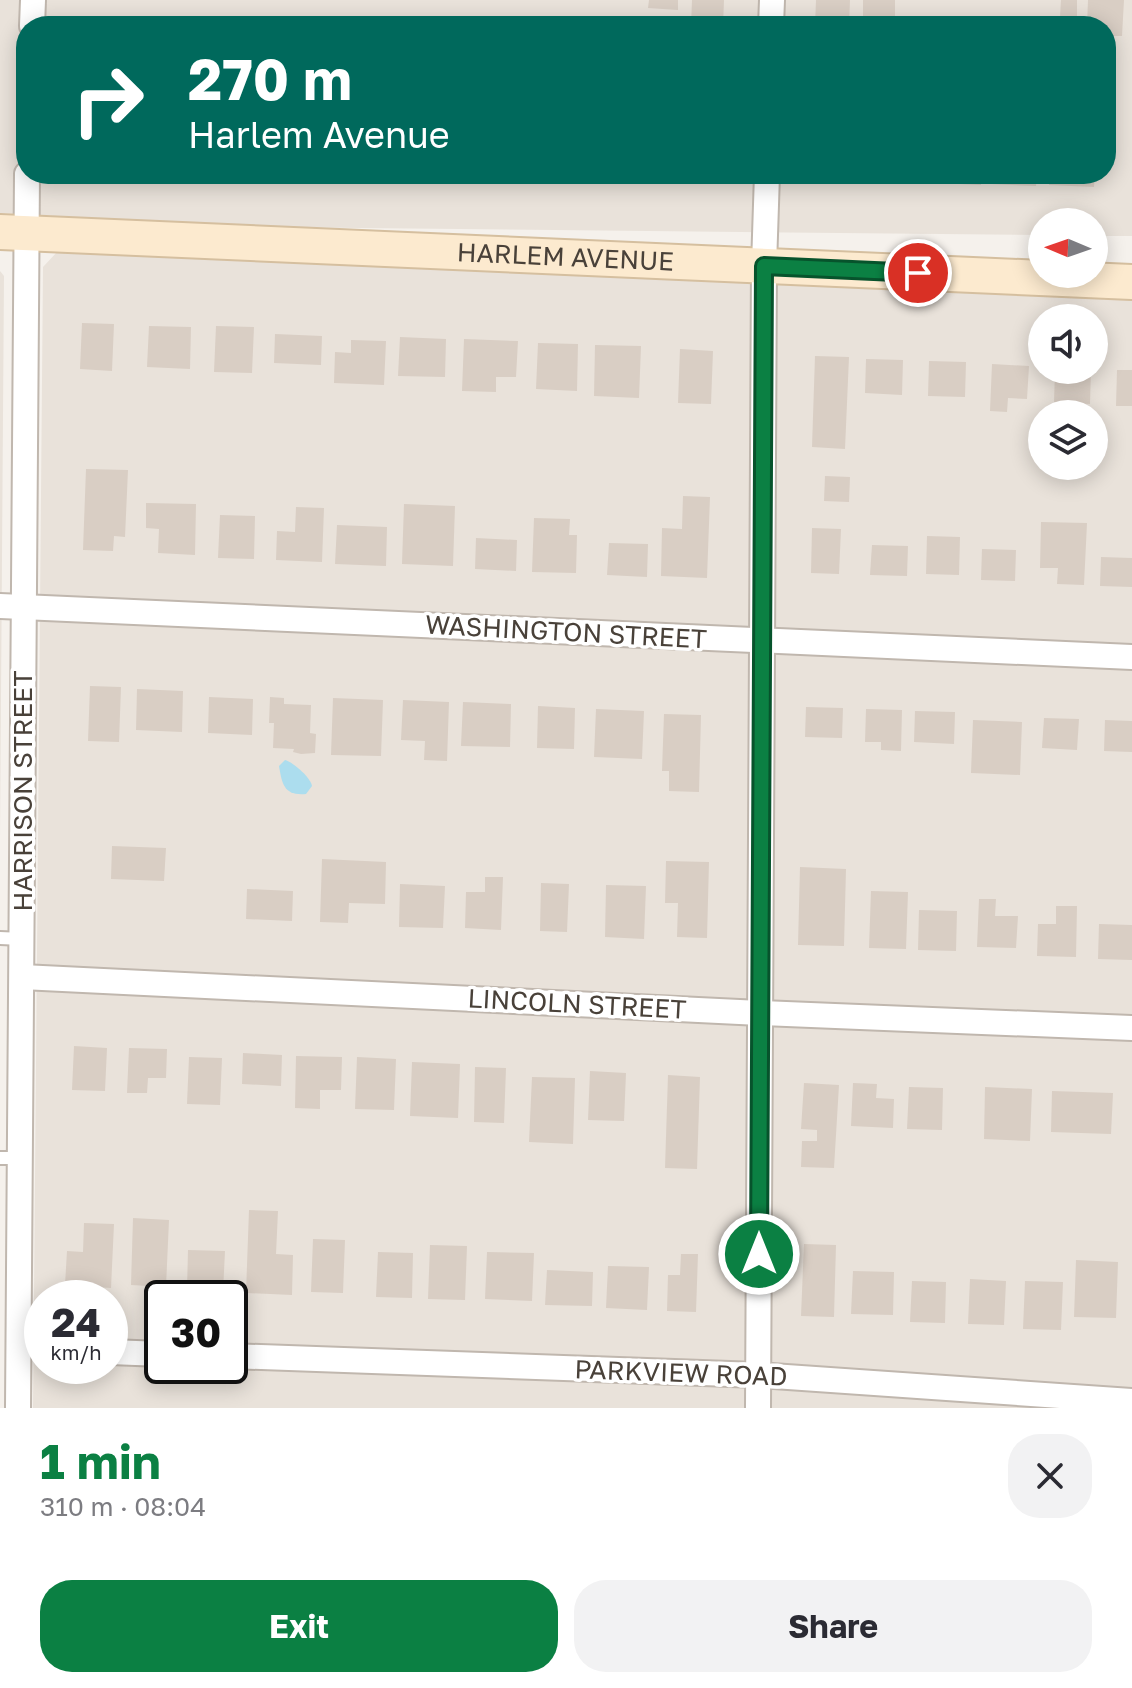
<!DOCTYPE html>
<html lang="en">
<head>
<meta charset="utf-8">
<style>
  :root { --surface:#fff; --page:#f2f2f3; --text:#2b2b33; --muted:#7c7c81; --accent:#0b8043 }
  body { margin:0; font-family:"Golos Text",sans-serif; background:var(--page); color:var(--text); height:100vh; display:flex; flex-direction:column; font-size:30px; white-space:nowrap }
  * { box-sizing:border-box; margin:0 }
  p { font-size:26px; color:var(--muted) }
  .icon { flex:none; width:44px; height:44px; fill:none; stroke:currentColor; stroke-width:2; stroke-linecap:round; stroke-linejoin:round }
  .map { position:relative; height:1408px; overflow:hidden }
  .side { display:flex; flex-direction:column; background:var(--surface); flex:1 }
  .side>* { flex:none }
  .top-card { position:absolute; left:16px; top:16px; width:1100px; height:168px; border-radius:32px; box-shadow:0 4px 20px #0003; background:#00695c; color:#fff; overflow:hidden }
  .needle { width:52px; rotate:272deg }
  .controls { position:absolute; left:1028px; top:208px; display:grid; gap:16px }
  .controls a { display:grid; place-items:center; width:80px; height:80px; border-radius:50%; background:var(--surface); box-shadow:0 4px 20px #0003; font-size:40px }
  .speed { position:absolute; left:24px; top:1280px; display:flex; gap:16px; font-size:40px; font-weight:700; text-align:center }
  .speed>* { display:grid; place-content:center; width:104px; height:104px; border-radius:50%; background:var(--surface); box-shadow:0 4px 20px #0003; line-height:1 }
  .speed small { font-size:20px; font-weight:400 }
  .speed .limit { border:4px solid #111; border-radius:12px; background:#fff; color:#111 }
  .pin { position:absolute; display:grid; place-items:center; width:68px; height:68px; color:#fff; margin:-34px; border:4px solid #fff; border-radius:50%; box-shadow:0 2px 8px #0007 }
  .me { position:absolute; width:88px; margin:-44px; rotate:0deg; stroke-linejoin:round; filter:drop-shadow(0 0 6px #0008) }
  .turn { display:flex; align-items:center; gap:28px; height:168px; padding:0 40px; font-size:36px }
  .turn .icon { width:104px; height:104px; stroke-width:2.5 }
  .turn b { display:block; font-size:56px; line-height:68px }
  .round { display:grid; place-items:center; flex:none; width:84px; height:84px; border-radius:32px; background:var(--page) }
  .overview { display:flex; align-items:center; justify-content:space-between; height:136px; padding:0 40px }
  h1 { font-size:48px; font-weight:700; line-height:60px; color:var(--accent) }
  .primary-button { display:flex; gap:16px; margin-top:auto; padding:16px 40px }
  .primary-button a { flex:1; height:92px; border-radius:32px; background:var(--accent); color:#fff; font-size:32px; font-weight:700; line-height:92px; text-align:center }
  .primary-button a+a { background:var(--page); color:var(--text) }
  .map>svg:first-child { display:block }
</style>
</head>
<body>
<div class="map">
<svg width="1132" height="1408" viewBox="0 0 1132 1408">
  <rect width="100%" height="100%" fill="#f5f1ec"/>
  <g fill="#e9e2da" fill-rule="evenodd">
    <path d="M 0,0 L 1132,0 L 1132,236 L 1094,236 L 1094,222 L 1042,222 L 1042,235 L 259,227 L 0,213 ZM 26,26 L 1106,26 L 1106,174 L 26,174 Z"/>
    <path d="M 57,252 L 1132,300 L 1132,1408 L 33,1408 L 43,267 ZM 1042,318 L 1094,318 L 1094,370 L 1042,370 ZM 1042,414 L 1094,414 L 1094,466 L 1042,466 ZM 42,1298 L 110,1298 L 110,1366 L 42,1366 ZM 162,1298 L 230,1298 L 230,1366 L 162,1366 Z"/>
    <path d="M 0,271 L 4,276 L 0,839 Z"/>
  </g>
  <path fill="#acddee" d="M 285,760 C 293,762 311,778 312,786 L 306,794 C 284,796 282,784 279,766 Z"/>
  <g fill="#d9cec4">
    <path d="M 649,0 L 678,0 L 678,10 L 648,8 Z"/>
    <path d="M 692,0 L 724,0 L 723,26 L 691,26 Z"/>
    <path d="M 816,0 L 850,0 L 849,26 L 815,26 Z"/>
    <path d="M 863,0 L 895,0 L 895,17 L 863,16 Z"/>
    <path d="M 1061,0 L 1077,0 L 1077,18 L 1060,17 Z"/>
    <path d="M 1088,0 L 1124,0 L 1122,36 L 1106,36 L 1106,26 L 1087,26 Z"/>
    <path d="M 852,174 L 898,174 L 898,180 L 852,178 Z"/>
    <path d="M 935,174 L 982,174 L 981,185 L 935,183 Z"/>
    <path d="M 991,174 L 1037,174 L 1036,186 L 990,184 Z"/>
    <path d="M 1049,174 L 1095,174 L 1094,187 L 1049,185 Z"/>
    <path d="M 82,323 L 114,324 L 112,371 L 80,369 Z"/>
    <path d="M 149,326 L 191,327 L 190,369 L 147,367 Z"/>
    <path d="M 216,326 L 254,327 L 252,373 L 214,372 Z"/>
    <path d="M 275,334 L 322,336 L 321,365 L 274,363 Z"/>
    <path d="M 400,337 L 446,339 L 445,377 L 398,376 Z"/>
    <path d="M 464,339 L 518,341 L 516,377 L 496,377 L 496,392 L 462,391 Z"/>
    <path d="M 351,340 L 386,341 L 384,385 L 334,383 L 335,352 L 351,353 Z"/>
    <path d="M 538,343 L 578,344 L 577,391 L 536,389 Z"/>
    <path d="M 595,345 L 641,346 L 639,398 L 594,396 Z"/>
    <path d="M 680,349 L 713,351 L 711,404 L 678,403 Z"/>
    <path d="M 815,356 L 849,357 L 845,449 L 812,447 Z"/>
    <path d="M 866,359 L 903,360 L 902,395 L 865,393 Z"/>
    <path d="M 929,361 L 966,362 L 965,397 L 928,396 Z"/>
    <path d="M 992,364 L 1029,366 L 1027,399 L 1008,398 L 1007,412 L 990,411 Z"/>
    <path d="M 1055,370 L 1091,370 L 1090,404 L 1054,402 Z"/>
    <path d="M 1117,370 L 1132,370 L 1132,406 L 1116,406 Z"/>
    <path d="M 86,469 L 128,470 L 125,537 L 114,536 L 113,551 L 83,550 Z"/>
    <path d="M 825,476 L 850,477 L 849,502 L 824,501 Z"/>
    <path d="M 683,496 L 710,497 L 707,578 L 661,576 L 662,528 L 682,529 Z"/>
    <path d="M 146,503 L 196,504 L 195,555 L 158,553 L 159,529 L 146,528 Z"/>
    <path d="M 404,504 L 455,506 L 453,566 L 402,564 Z"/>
    <path d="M 296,507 L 324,508 L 322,562 L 276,560 L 277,531 L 295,532 Z"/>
    <path d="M 220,515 L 255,516 L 254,559 L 218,558 Z"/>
    <path d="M 534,518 L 570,519 L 569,535 L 577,535 L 576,573 L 532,572 Z"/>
    <path d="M 1041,522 L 1087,523 L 1084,585 L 1057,584 L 1058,568 L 1040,568 Z"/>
    <path d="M 337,525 L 387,527 L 386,566 L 335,564 Z"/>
    <path d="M 812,528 L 841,529 L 839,574 L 811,573 Z"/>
    <path d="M 927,536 L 960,537 L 959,575 L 926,574 Z"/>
    <path d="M 476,538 L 517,540 L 516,571 L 475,569 Z"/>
    <path d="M 609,543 L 648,544 L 647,577 L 607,575 Z"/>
    <path d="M 872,545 L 908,546 L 907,576 L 870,575 Z"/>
    <path d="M 982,549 L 1016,550 L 1015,581 L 981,580 Z"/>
    <path d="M 1101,557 L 1132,558 L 1132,587 L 1100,586 Z"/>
    <path d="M 90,686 L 121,687 L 119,742 L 88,741 Z"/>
    <path d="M 137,689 L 183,691 L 182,732 L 136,730 Z"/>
    <path d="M 209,697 L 253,699 L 252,735 L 208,733 Z"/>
    <path d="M 270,697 L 284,698 L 284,704 L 311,705 L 310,733 L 316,734 L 315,753 L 301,754 L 293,752 L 294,749 L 273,748 L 274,723 L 269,723 Z"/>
    <path d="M 333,698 L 383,700 L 381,756 L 331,755 Z"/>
    <path d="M 403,700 L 449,702 L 447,761 L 424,760 L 425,741 L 401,740 Z"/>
    <path d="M 463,702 L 511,704 L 510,747 L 461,746 Z"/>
    <path d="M 538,706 L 575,708 L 574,749 L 537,748 Z"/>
    <path d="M 806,707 L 843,708 L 842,738 L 805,737 Z"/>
    <path d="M 596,709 L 644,711 L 642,759 L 594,757 Z"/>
    <path d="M 866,709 L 902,710 L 901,751 L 881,750 L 881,742 L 865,742 Z"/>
    <path d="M 915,711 L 955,712 L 954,744 L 914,742 Z"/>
    <path d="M 664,714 L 701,715 L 699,792 L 669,791 L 669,771 L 662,771 Z"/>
    <path d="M 1044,718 L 1079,719 L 1077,750 L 1042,748 Z"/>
    <path d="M 973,720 L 1022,722 L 1020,775 L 971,773 Z"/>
    <path d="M 1105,720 L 1132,721 L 1132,752 L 1104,751 Z"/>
    <path d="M 112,846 L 166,848 L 164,881 L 111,879 Z"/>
    <path d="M 322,859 L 386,862 L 385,904 L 349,903 L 348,923 L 320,922 Z"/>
    <path d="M 666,861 L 709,862 L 707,938 L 677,937 L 678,903 L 665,903 Z"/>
    <path d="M 800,867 L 846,869 L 844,946 L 798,945 Z"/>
    <path d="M 485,877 L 503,877 L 501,930 L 465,928 L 466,892 L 485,892 Z"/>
    <path d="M 541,883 L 569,884 L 567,932 L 540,931 Z"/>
    <path d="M 400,884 L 445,886 L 443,928 L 399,927 Z"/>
    <path d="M 606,885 L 646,886 L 644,939 L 605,937 Z"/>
    <path d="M 247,889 L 293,891 L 292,921 L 246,919 Z"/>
    <path d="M 871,891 L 908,892 L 906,949 L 869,948 Z"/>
    <path d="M 979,899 L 996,899 L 995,916 L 1018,916 L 1016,948 L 977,947 Z"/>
    <path d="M 1056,906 L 1077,906 L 1076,957 L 1037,956 L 1038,924 L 1056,924 Z"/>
    <path d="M 919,910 L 957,911 L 956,951 L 918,950 Z"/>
    <path d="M 1099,924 L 1132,925 L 1132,960 L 1098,959 Z"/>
    <path d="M 74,1046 L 107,1048 L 105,1091 L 72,1090 Z"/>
    <path d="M 129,1048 L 167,1049 L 166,1078 L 148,1078 L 147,1093 L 127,1093 Z"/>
    <path d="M 243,1053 L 282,1055 L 281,1086 L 242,1084 Z"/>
    <path d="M 296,1056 L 342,1057 L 341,1090 L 320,1090 L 320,1109 L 295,1108 Z"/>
    <path d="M 189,1057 L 222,1058 L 220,1105 L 187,1104 Z"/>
    <path d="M 357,1057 L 396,1059 L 394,1110 L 355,1109 Z"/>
    <path d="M 412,1062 L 460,1064 L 458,1118 L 410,1116 Z"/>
    <path d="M 475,1067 L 506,1068 L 504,1123 L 474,1122 Z"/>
    <path d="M 590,1071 L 626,1073 L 624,1121 L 588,1120 Z"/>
    <path d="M 668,1075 L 700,1077 L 697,1169 L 665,1168 Z"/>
    <path d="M 532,1077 L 575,1078 L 573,1144 L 529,1142 Z"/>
    <path d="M 804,1083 L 839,1085 L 834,1168 L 801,1167 L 802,1141 L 817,1141 L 817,1130 L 801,1129 Z"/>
    <path d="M 853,1083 L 877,1084 L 876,1098 L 894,1099 L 893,1128 L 851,1126 Z"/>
    <path d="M 909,1087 L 943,1088 L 942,1130 L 907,1129 Z"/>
    <path d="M 985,1087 L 1032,1089 L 1030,1141 L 984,1139 Z"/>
    <path d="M 1052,1091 L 1113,1093 L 1111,1134 L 1051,1132 Z"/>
    <path d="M 249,1210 L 278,1211 L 276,1254 L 293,1255 L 292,1295 L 246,1293 Z"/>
    <path d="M 133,1218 L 169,1220 L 166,1287 L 131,1285 Z"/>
    <path d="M 84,1223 L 114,1224 L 111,1288 L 65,1285 L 67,1251 L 83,1252 Z"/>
    <path d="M 313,1239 L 345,1240 L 343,1293 L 311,1292 Z"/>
    <path d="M 804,1244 L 836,1245 L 834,1317 L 801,1316 Z"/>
    <path d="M 430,1245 L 467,1246 L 465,1300 L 428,1299 Z"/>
    <path d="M 188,1250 L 225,1251 L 223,1292 L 187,1290 Z"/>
    <path d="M 378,1252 L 413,1253 L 412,1298 L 376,1297 Z"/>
    <path d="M 487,1252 L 534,1253 L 532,1301 L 485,1299 Z"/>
    <path d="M 681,1254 L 698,1254 L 696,1312 L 667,1311 L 668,1275 L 680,1275 Z"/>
    <path d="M 1076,1260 L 1118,1262 L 1116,1318 L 1074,1317 Z"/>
    <path d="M 608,1266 L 649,1267 L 647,1310 L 606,1308 Z"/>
    <path d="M 547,1270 L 593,1272 L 592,1306 L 545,1305 Z"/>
    <path d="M 853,1271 L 894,1272 L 893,1315 L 851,1314 Z"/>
    <path d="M 970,1279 L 1006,1281 L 1004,1325 L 968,1324 Z"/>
    <path d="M 912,1281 L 946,1282 L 945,1323 L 910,1322 Z"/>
    <path d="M 1025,1281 L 1063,1282 L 1061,1330 L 1023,1329 Z"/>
  </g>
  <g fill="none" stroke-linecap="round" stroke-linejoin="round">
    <g stroke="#c0b7ae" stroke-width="16">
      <g id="service">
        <path d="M 0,938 L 22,939"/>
        <path d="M 0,1158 L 21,1158"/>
      </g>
    </g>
    <g stroke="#c0b7ae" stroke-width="28">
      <g id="minor">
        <path d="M 32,26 L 33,0"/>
        <path d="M 771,26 L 772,0"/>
        <path d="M 0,606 L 1132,657"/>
        <path d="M 22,977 L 760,1013 L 1132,1028"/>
        <path d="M 110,1352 L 162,1354"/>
        <path d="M 230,1356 L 758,1375 L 1132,1401"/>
        <path d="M 18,1408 L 27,174"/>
        <path d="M 758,1408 L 764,266 L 767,174"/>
      </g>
    </g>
    <g stroke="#d5bf9f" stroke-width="38">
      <g id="secondary">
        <path id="s1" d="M 0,232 L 1132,282"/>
      </g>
    </g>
    <use href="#service" stroke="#fff" stroke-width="12"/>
    <use href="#minor" stroke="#fff" stroke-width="24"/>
    <use href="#secondary" stroke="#fceacf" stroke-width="34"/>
  </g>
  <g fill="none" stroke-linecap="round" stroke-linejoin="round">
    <g stroke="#07532c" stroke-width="20">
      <path id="route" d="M 759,1254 L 764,266 L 918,273"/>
    </g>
    <use href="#route" stroke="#0b8043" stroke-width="14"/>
  </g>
  <g text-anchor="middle" stroke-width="7" stroke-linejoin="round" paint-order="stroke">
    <g font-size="26" fill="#494139" stroke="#fff">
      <text dy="9" stroke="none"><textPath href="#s1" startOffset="566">HARLEM AVENUE</textPath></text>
      <text transform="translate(566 632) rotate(3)" y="9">WASHINGTON STREET</text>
      <text transform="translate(23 791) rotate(-90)" y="9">HARRISON STREET</text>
      <text transform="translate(577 1004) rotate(3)" y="9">LINCOLN STREET</text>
      <text transform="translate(681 1373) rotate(2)" y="9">PARKVIEW ROAD</text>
    </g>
  </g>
</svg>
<div class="controls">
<a><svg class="needle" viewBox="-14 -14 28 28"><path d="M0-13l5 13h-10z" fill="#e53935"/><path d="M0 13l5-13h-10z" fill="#7c7c81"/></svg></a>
<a><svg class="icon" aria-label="sound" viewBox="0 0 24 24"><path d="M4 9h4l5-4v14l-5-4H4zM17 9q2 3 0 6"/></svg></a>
<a><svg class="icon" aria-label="layers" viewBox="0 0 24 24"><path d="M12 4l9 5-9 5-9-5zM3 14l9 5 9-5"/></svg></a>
</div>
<div class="speed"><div>24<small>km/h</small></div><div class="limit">30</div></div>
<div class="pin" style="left:918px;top:273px;background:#d93025"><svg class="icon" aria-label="arrive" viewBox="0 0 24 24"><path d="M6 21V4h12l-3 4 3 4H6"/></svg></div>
<svg class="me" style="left:759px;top:1254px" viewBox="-20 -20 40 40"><circle r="17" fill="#0b8043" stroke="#fff" stroke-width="3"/><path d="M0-11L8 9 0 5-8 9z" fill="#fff"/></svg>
<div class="top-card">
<div class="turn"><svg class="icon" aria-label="right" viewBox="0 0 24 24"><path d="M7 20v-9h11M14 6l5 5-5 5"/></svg><div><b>270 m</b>Harlem Avenue</div></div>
</div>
</div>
<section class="side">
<div class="overview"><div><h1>1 min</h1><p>310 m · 08:04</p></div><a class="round"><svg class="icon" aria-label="close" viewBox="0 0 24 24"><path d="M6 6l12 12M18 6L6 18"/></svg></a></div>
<div class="primary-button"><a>Exit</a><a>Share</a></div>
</section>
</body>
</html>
